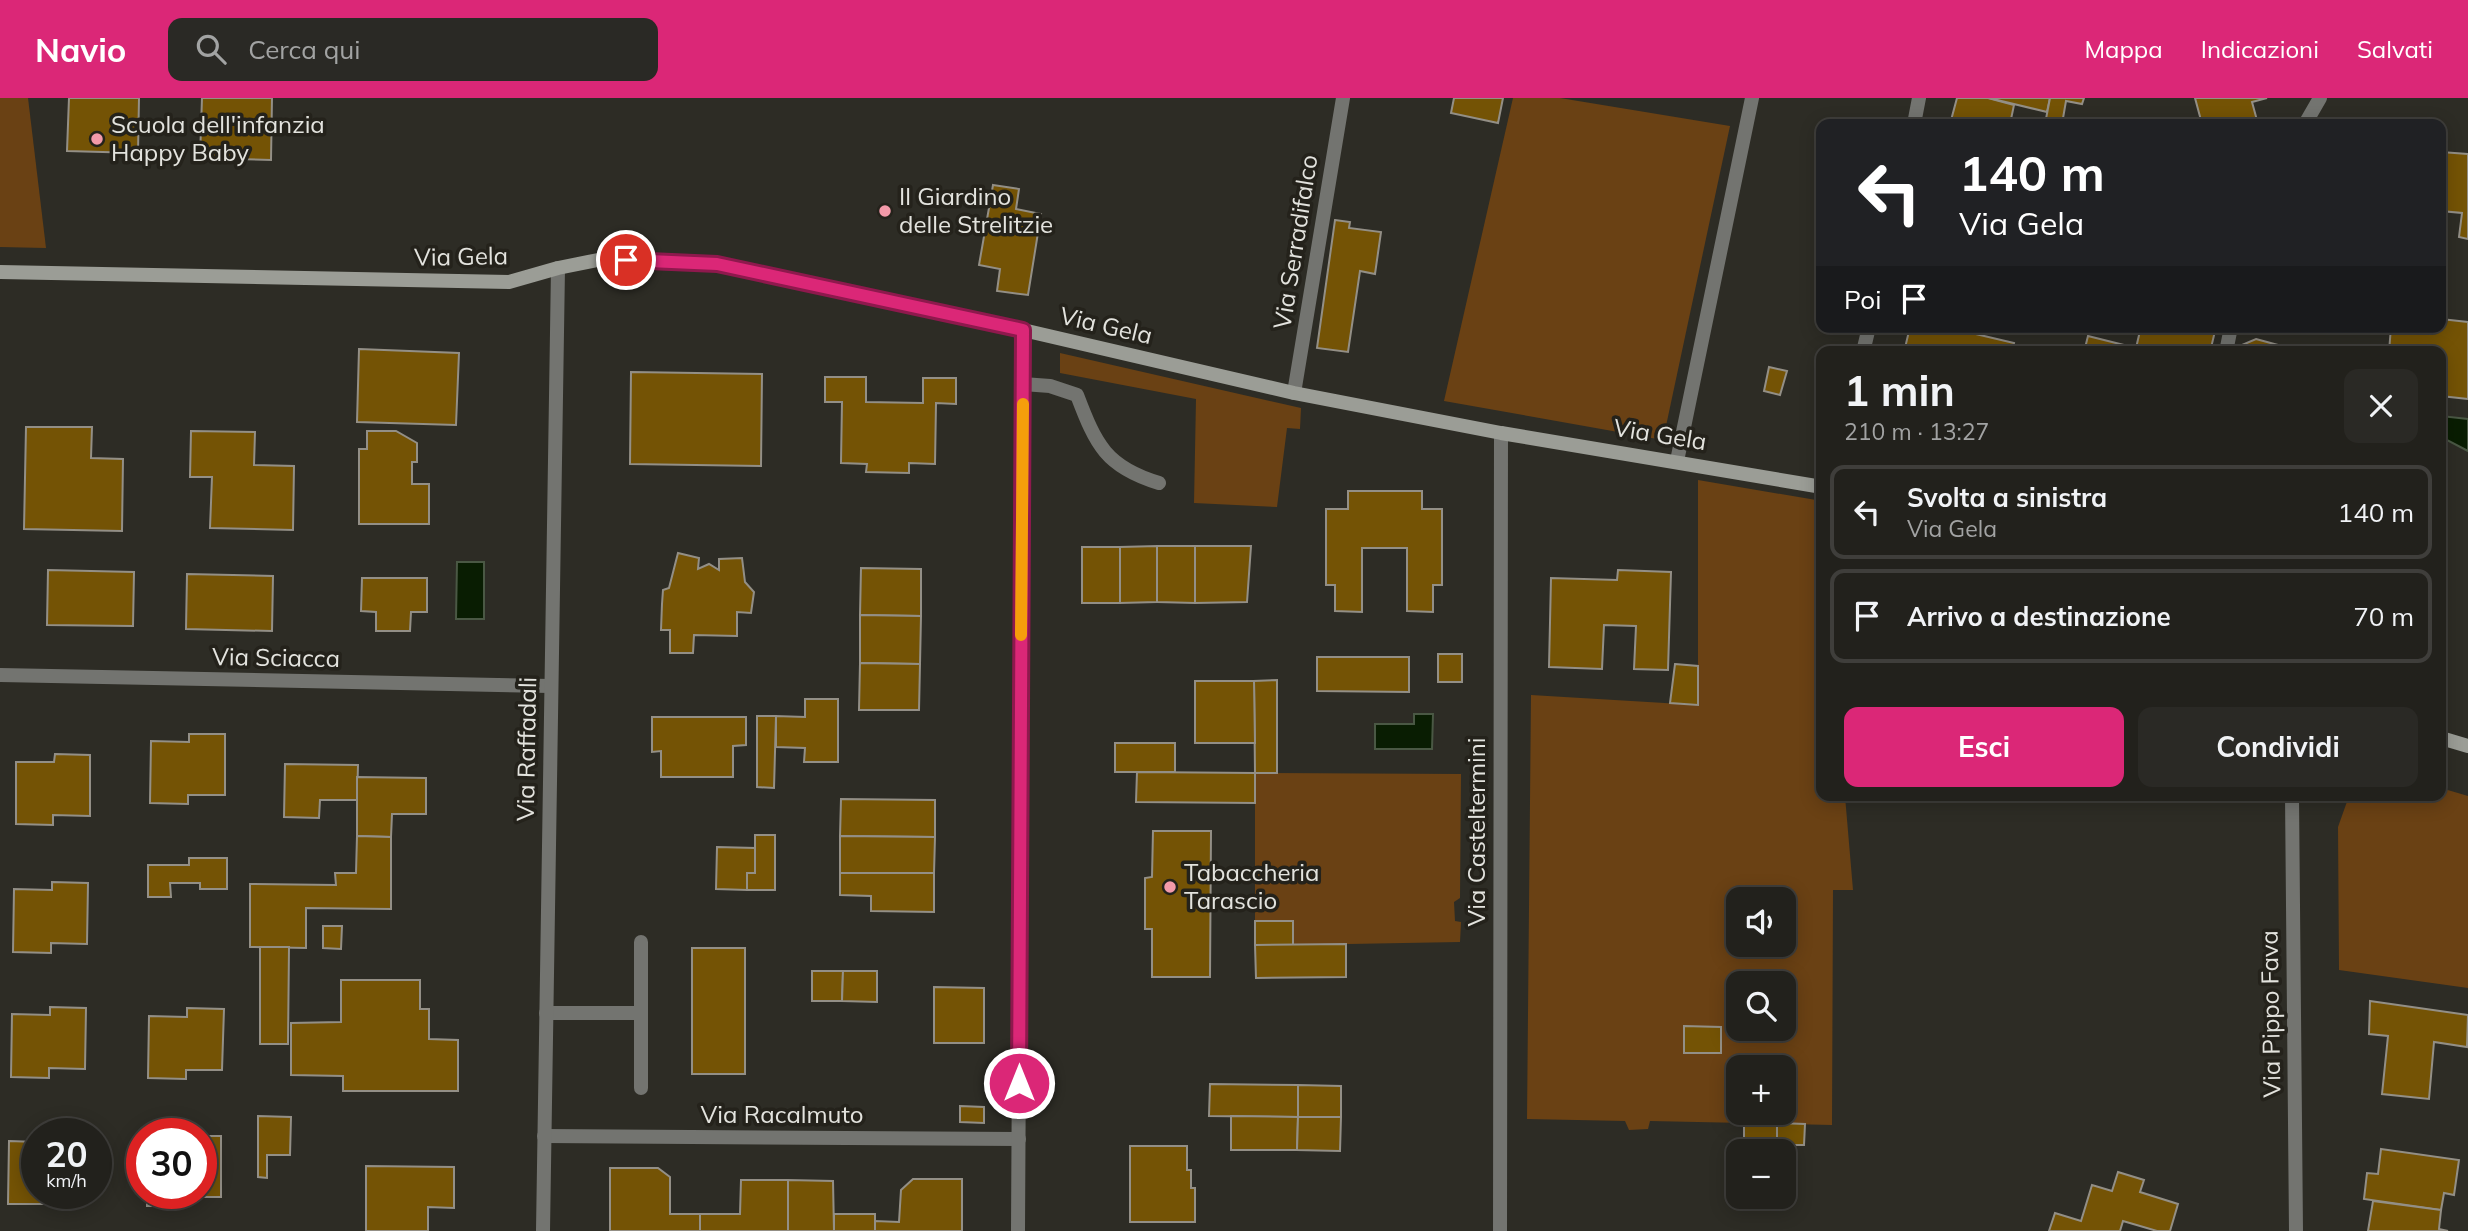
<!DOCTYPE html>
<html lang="it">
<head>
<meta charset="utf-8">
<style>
  :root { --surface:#22211c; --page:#2a2925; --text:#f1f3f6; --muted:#a2a3a3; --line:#3f3e3b; --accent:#db2777 }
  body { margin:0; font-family:Mulish,sans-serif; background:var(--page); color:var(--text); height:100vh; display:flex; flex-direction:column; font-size:26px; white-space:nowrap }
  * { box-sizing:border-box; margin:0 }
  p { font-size:23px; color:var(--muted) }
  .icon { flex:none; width:38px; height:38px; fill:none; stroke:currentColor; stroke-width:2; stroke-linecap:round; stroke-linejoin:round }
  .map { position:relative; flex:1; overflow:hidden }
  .side { position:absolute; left:1816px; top:248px; width:630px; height:455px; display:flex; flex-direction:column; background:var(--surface); border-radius:14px; box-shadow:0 4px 18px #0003,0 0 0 2px var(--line) }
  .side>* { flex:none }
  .banner { position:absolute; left:1816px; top:21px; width:630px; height:214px; border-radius:14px; box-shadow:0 4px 18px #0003,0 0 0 2px var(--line); background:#202124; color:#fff; overflow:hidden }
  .fabs { position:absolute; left:1726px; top:789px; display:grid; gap:14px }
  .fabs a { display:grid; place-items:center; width:70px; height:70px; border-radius:14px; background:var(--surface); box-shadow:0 4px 18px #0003,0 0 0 2px var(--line); font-size:35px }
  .speed { position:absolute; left:21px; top:1020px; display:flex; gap:14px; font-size:35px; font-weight:700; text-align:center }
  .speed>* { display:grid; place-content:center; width:91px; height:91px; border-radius:50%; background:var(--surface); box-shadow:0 4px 18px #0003,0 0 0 2px var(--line); line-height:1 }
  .speed small { font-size:18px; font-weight:400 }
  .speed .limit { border:10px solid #d22; background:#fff; color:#111 }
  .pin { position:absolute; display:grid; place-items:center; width:60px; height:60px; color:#fff; margin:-30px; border:4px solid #fff; border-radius:50%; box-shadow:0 2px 7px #0007 }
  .me { position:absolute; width:77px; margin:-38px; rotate:0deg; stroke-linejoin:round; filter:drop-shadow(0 0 5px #0008) }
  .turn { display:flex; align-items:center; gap:24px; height:147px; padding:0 28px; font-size:32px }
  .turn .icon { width:91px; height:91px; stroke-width:2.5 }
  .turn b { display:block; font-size:49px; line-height:60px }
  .then { display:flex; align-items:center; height:66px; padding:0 28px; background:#0003; gap:14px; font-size:26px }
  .round { display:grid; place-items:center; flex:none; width:74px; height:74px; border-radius:14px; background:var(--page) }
  .overview { display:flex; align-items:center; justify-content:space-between; height:119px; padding:0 28px }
  h1 { font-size:42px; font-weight:700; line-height:52px }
  .button { display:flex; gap:14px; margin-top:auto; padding:14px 28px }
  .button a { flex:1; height:80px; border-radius:14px; background:var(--accent); color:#fff; font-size:28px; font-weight:700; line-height:80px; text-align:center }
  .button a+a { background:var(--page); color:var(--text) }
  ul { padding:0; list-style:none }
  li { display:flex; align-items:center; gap:21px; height:94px; margin:0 14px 10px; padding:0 14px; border:4px solid var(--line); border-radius:14px }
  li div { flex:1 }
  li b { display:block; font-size:26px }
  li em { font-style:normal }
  header { display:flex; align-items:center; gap:42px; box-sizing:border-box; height:98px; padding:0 35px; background:var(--accent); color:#fff }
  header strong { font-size:33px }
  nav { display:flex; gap:38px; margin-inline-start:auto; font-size:24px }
  .search { width:490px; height:63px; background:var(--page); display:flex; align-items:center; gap:18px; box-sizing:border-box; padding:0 24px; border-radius:14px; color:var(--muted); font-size:26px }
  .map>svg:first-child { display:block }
</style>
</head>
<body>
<header>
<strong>Navio</strong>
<div class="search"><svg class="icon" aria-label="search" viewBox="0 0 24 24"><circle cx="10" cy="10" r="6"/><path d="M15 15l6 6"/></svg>Cerca qui</div>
<nav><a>Mappa</a><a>Indicazioni</a><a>Salvati</a></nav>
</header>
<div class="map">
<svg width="2468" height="1133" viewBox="0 0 2468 1133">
  <rect width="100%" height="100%" fill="#2d2c25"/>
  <g fill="#6a4114" fill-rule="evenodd">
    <path d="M 0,0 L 28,0 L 46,150 L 0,149 Z"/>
    <path d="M 1513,0 L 1560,0 L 1730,28 L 1663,342 L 1444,303 Z"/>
    <path d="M 1060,255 L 1301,310 L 1300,331 L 1287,330 L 1277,409 L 1194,405 L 1196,301 L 1060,275 Z"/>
    <path d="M 1698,382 L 1822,403 L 1822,698 L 1845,698 L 1853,792 L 1833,792 L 1832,1027 L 1650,1023 L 1648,1031 L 1629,1032 L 1625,1023 L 1527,1021 L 1531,597 L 1698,607 ZM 1738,802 L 1783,802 L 1783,847 L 1738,847 ZM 1738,886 L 1783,886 L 1783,931 L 1738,931 ZM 1738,970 L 1783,970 L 1783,1015 L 1738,1015 Z"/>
    <path d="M 1255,675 L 1461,676 L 1460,800 L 1454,804 L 1455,823 L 1461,824 L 1460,844 L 1293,847 L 1292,823 L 1255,823 Z"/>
    <path d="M 2441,690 L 2468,698 L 2468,890 L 2339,872 L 2338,729 L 2349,698 L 2441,698 Z"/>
  </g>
  <g fill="#091d02" stroke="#4a5844" stroke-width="2">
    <path d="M 2441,318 L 2468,321 L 2468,353 L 2441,339 Z"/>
    <path d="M 457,464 L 484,464 L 484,521 L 456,521 Z"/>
    <path d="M 1414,616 L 1433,616 L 1432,651 L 1375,651 L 1375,626 L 1414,626 Z"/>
  </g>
  <g fill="#745305" stroke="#938f86" stroke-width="2">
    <path d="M 69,0 L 139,0 L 138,55 L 67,53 Z"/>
    <path d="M 202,0 L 272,0 L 271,62 L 200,60 Z"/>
    <path d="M 1454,0 L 1503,0 L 1498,25 L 1451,15 Z"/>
    <path d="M 1957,0 L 1988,0 L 2014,7 L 2010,26 L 1950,26 Z"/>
    <path d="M 1989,0 L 2050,0 L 2047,14 Z"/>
    <path d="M 2050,0 L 2084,0 L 2082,6 L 2066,3 L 2062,26 L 2045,26 Z"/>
    <path d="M 2195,0 L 2267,0 L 2252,4 L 2258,26 L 2202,26 Z"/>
    <path d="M 2441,54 L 2468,56 L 2468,141 L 2459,139 L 2462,115 L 2441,113 Z"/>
    <path d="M 993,87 L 1019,91 L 1016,111 L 1041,116 L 1028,197 L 997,193 L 1000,171 L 979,167 Z"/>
    <path d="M 1335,122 L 1350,124 L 1349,130 L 1381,134 L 1375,176 L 1360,173 L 1348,254 L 1317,250 Z"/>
    <path d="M 2441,221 L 2468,224 L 2468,301 L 2441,298 L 2441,254 L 2389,254 L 2391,229 L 2441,229 Z"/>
    <path d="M 1910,229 L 1946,229 L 2014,245 L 2012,254 L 1904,254 Z"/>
    <path d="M 2152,229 L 2216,229 L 2210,254 L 2154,254 L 2136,250 L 2140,233 L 2150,235 Z"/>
    <path d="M 2088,238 L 2136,250 L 2154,254 L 2084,254 Z"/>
    <path d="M 2256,241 L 2278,247 L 2276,254 L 2241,253 L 2242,247 Z"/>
    <path d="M 359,251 L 459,255 L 456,327 L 357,324 Z"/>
    <path d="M 1769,269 L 1787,273 L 1780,297 L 1764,293 Z"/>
    <path d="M 631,274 L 762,276 L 761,368 L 630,366 Z"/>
    <path d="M 825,279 L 866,279 L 866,304 L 923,305 L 923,280 L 956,280 L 956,306 L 936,305 L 935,366 L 909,365 L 909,375 L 866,374 L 867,366 L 841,365 L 842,304 L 825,304 Z"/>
    <path d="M 26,329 L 92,329 L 91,360 L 123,361 L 122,433 L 24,431 Z"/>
    <path d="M 191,333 L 255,334 L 254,367 L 294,368 L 293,432 L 210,430 L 212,379 L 190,379 Z"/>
    <path d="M 367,333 L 396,333 L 417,345 L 417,364 L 412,364 L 412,386 L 429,386 L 429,426 L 359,426 L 359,351 L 367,351 Z"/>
    <path d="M 1348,393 L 1422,393 L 1422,411 L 1442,411 L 1442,487 L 1433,487 L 1433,514 L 1407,513 L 1407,450 L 1362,450 L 1362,514 L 1335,513 L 1335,487 L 1326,487 L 1326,411 L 1348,411 Z"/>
    <path d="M 1157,448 L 1195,448 L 1195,505 L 1157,504 Z"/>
    <path d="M 1157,448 L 1157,504 L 1120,505 L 1120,449 Z"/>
    <path d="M 1195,448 L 1251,448 L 1247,504 L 1195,505 Z"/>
    <rect x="1082" y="449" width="38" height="56"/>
    <path d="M 678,455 L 699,460 L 698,471 L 709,466 L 719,472 L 719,461 L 742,460 L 745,484 L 754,494 L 751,515 L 737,514 L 737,538 L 694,537 L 693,555 L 670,555 L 670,532 L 661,532 L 662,506 L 663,492 L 669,490 Z"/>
    <path d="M 861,470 L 921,471 L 921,518 L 860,517 Z"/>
    <path d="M 48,472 L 134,474 L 133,528 L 47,527 Z"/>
    <path d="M 1618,472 L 1671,474 L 1668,572 L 1634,571 L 1636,528 L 1604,527 L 1602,571 L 1549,569 L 1551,480 L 1617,482 Z"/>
    <path d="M 187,476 L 273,478 L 272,533 L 186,531 Z"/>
    <path d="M 362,480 L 427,480 L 427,514 L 411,514 L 410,533 L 376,533 L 376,514 L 361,513 Z"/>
    <path d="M 860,517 L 921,518 L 920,566 L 860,565 Z"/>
    <rect x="1438" y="556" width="24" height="28"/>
    <path d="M 1317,559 L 1409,559 L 1409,594 L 1317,593 Z"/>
    <path d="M 860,565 L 920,566 L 919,612 L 859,612 Z"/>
    <path d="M 1675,566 L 1698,568 L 1698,607 L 1670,605 Z"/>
    <path d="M 1277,582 L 1277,675 L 1255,675 L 1254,583 Z"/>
    <path d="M 1195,583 L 1254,583 L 1255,645 L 1195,645 Z"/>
    <path d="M 805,601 L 838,601 L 838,664 L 804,664 L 805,650 L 776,649 L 776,618 L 805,619 Z"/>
    <path d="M 757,618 L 776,618 L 774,690 L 757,689 Z"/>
    <path d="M 652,619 L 746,619 L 746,647 L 733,648 L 733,679 L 661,679 L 661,653 L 652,654 Z"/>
    <path d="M 189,636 L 225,636 L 225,697 L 188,697 L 188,706 L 150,705 L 151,643 L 189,644 Z"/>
    <rect x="1115" y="645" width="60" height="29"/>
    <path d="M 55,656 L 90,657 L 90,718 L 53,717 L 53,727 L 16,726 L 16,664 L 54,664 Z"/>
    <path d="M 285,666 L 358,667 L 357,702 L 320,702 L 319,720 L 284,719 Z"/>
    <path d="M 1137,674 L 1255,675 L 1255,705 L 1136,704 Z"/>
    <path d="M 357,679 L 426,680 L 426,716 L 392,716 L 391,739 L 357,738 Z"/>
    <path d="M 841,701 L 935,702 L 935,739 L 840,738 Z"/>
    <path d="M 1153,733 L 1211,733 L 1210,879 L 1152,879 L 1152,831 L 1145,831 L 1145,780 L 1152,779 Z"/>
    <path d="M 755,737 L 775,737 L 775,792 L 747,792 L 747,775 L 755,775 Z"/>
    <path d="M 357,738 L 391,739 L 391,811 L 306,810 L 306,850 L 250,849 L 250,786 L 336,787 L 335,775 L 356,775 Z"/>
    <path d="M 840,738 L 935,739 L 934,775 L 840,775 Z"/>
    <path d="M 717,749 L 755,750 L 755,775 L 747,775 L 747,792 L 716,791 Z"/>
    <path d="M 189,760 L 227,760 L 227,791 L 200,791 L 200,785 L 170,785 L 171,799 L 148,799 L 148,767 L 189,767 Z"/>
    <path d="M 840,775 L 934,775 L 934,814 L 871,813 L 871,798 L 840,797 Z"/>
    <path d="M 52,784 L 88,785 L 87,846 L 51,845 L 51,855 L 13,854 L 14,791 L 52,792 Z"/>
    <rect x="1255" y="823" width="38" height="24"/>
    <path d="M 323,828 L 342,828 L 341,851 L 323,850 Z"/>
    <path d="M 1346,846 L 1346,879 L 1256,880 L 1255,847 Z"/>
    <path d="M 260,849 L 289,849 L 288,946 L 260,946 Z"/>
    <rect x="692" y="850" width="53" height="126"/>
    <path d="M 812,873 L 843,873 L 842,903 L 812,903 Z"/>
    <path d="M 843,873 L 877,873 L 877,904 L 842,903 Z"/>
    <path d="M 341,882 L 420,882 L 420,911 L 429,911 L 429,941 L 458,942 L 458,993 L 343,993 L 343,978 L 291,977 L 291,925 L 341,924 Z"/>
    <path d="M 934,889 L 984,890 L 984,945 L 934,945 Z"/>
    <path d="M 2370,903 L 2468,917 L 2467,949 L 2434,944 L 2429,1001 L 2382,996 L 2388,938 L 2369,936 Z"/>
    <path d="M 50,909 L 86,910 L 85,971 L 49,970 L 49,980 L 11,979 L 12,916 L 50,917 Z"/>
    <path d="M 187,910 L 224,911 L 222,972 L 186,972 L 186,981 L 148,980 L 149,918 L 187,919 Z"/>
    <path d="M 1684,928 L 1721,929 L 1721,955 L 1684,955 Z"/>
    <path d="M 1210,986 L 1298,987 L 1298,1019 L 1209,1018 Z"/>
    <path d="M 1298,987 L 1341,988 L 1341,1019 L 1298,1019 Z"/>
    <path d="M 960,1008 L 984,1009 L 984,1025 L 960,1024 Z"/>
    <path d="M 258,1018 L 291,1019 L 290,1057 L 267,1057 L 267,1080 L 258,1079 Z"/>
    <path d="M 1231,1018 L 1298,1019 L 1297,1052 L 1231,1052 Z"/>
    <path d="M 1298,1019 L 1341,1019 L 1340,1053 L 1297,1052 Z"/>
    <path d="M 1744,1025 L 1777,1025 L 1777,1047 L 1744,1046 Z"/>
    <path d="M 1777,1025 L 1805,1026 L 1804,1047 L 1777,1047 Z"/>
    <path d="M 201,1038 L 221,1038 L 221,1099 L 185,1099 L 184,1108 L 147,1108 L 147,1096 L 201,1096 Z"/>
    <path d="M 9,1043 L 37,1044 L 37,1096 L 83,1098 L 47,1097 L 46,1106 L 8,1106 Z"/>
    <path d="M 1130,1048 L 1187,1048 L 1187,1072 L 1191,1072 L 1191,1090 L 1195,1090 L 1195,1124 L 1130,1124 Z"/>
    <path d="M 2381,1051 L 2459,1062 L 2454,1097 L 2444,1095 L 2441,1112 L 2364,1101 L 2367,1075 L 2378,1076 Z"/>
    <path d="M 366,1068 L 454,1069 L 454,1110 L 428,1109 L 428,1133 L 366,1133 Z"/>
    <path d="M 610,1070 L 658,1070 L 670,1079 L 670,1116 L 700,1116 L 700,1133 L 610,1133 Z"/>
    <path d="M 2118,1074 L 2144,1082 L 2140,1094 L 2178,1106 L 2170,1133 L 2157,1133 L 2123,1123 L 2120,1133 L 2049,1133 L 2055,1115 L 2081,1123 L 2092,1087 L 2112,1093 Z"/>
    <path d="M 913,1081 L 962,1081 L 962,1133 L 875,1133 L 875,1123 L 899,1124 L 901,1092 Z"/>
    <path d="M 741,1082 L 788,1082 L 788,1133 L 700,1133 L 700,1116 L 740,1116 Z"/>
    <path d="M 788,1082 L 833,1083 L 834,1133 L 788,1133 Z"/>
    <path d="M 2373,1103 L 2441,1112 L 2439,1131 L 2448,1133 L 2368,1133 Z"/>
    <rect x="834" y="1116" width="41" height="17"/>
  </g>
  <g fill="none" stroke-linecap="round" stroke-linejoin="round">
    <g stroke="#737470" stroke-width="14">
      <path d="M 1023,286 L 1050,288 L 1077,297 C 1096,347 1106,369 1159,385"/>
      <path d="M 546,915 L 641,915"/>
      <path d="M 641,990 L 641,844"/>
    </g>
    <g stroke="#737470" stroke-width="14">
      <path d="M 1914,26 L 1919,0"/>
      <path d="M 2305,26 L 2320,0"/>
      <path d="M 1863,254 L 1869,229"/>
      <path d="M 2226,254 L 2231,229"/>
      <path d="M 1294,295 L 1343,0"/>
      <path d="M 1677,363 L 1752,0"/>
      <path d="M 0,577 L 551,588"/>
      <path d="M 2292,698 L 2296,1133"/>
      <path d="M 544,1038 L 1019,1041"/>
      <path d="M 543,1133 L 558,170"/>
      <path d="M 1018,1133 L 1023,232"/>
      <path d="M 1500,1133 L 1501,335"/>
    </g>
    <g stroke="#9b9d96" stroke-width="14">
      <path d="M 0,174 L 509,184 L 558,170 L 603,161 L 717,166 L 1023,232 L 1294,295 L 1501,335 L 1822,389"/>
      <path d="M 2441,640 L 2468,648"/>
    </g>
  </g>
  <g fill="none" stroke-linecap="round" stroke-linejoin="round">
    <g stroke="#8e194d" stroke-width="18">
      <path id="route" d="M 626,162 L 717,166 L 1023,232 L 1019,985"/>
    </g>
    <use href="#route" stroke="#db2777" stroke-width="12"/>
    <path stroke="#f59e0b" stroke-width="12" d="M 1021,537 L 1023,306"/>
  </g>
  <g fill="#f39aa9" stroke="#24221b" stroke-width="2.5">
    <circle cx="97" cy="41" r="7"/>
    <circle cx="885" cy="113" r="7"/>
    <circle cx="1170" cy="789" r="7"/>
  </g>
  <g text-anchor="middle" stroke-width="7" stroke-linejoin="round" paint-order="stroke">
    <g font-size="24" fill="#e3e3de" stroke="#24221b" text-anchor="start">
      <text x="111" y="35">Scuola dell'infanzia<tspan x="111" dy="28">Happy Baby</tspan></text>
      <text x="899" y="107">Il Giardino<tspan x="899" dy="28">delle Strelitzie</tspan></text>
      <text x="1184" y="783">Tabaccheria<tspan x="1184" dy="28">Tarascio</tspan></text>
    </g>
    <g font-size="24" fill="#e3e3de" stroke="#24221b">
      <text transform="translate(1296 144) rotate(-81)" y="8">Via Serradifalco</text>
      <text transform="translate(461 159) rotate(-1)" y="8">Via Gela</text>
      <text transform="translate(1106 228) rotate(13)" y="8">Via Gela</text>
      <text transform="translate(1660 337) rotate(9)" y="8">Via Gela</text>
      <text transform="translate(276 560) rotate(1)" y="8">Via Sciacca</text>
      <text transform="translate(527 651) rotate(-89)" y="8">Via Raffadali</text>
      <text transform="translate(1477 734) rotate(-90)" y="8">Via Casteltermini</text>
      <text transform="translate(2271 916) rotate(-91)" y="8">Via Pippo Fava</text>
      <text x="782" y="1025">Via Racalmuto</text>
    </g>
  </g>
</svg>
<div class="fabs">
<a><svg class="icon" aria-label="sound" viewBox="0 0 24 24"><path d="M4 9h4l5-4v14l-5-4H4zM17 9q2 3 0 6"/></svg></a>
<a><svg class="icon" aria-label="search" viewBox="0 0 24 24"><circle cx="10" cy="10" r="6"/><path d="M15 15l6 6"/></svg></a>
<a>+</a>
<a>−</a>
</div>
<div class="speed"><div>20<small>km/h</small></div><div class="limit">30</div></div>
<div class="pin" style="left:626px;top:162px;background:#d93025"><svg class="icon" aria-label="arrive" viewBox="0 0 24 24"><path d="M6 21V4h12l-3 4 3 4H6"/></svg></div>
<svg class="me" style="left:1019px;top:985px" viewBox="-20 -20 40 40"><circle r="17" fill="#db2777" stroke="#fff" stroke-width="3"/><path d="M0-11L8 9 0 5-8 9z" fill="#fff"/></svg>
<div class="banner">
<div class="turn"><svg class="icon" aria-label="left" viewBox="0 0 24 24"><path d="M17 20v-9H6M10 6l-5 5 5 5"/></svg><div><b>140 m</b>Via Gela</div></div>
<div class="then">Poi<svg class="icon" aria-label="arrive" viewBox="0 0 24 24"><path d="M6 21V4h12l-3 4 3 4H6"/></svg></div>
</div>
<section class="side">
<div class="overview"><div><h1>1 min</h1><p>210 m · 13:27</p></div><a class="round"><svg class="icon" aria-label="close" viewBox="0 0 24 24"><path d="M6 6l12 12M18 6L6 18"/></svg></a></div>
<ul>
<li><svg class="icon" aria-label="left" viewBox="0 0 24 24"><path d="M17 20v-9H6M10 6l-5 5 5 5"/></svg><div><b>Svolta a sinistra</b><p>Via Gela</p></div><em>140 m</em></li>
<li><svg class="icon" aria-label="arrive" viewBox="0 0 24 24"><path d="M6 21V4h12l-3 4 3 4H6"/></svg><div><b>Arrivo a destinazione</b></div><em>70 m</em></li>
</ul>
<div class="button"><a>Esci</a><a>Condividi</a></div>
</section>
</div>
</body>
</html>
